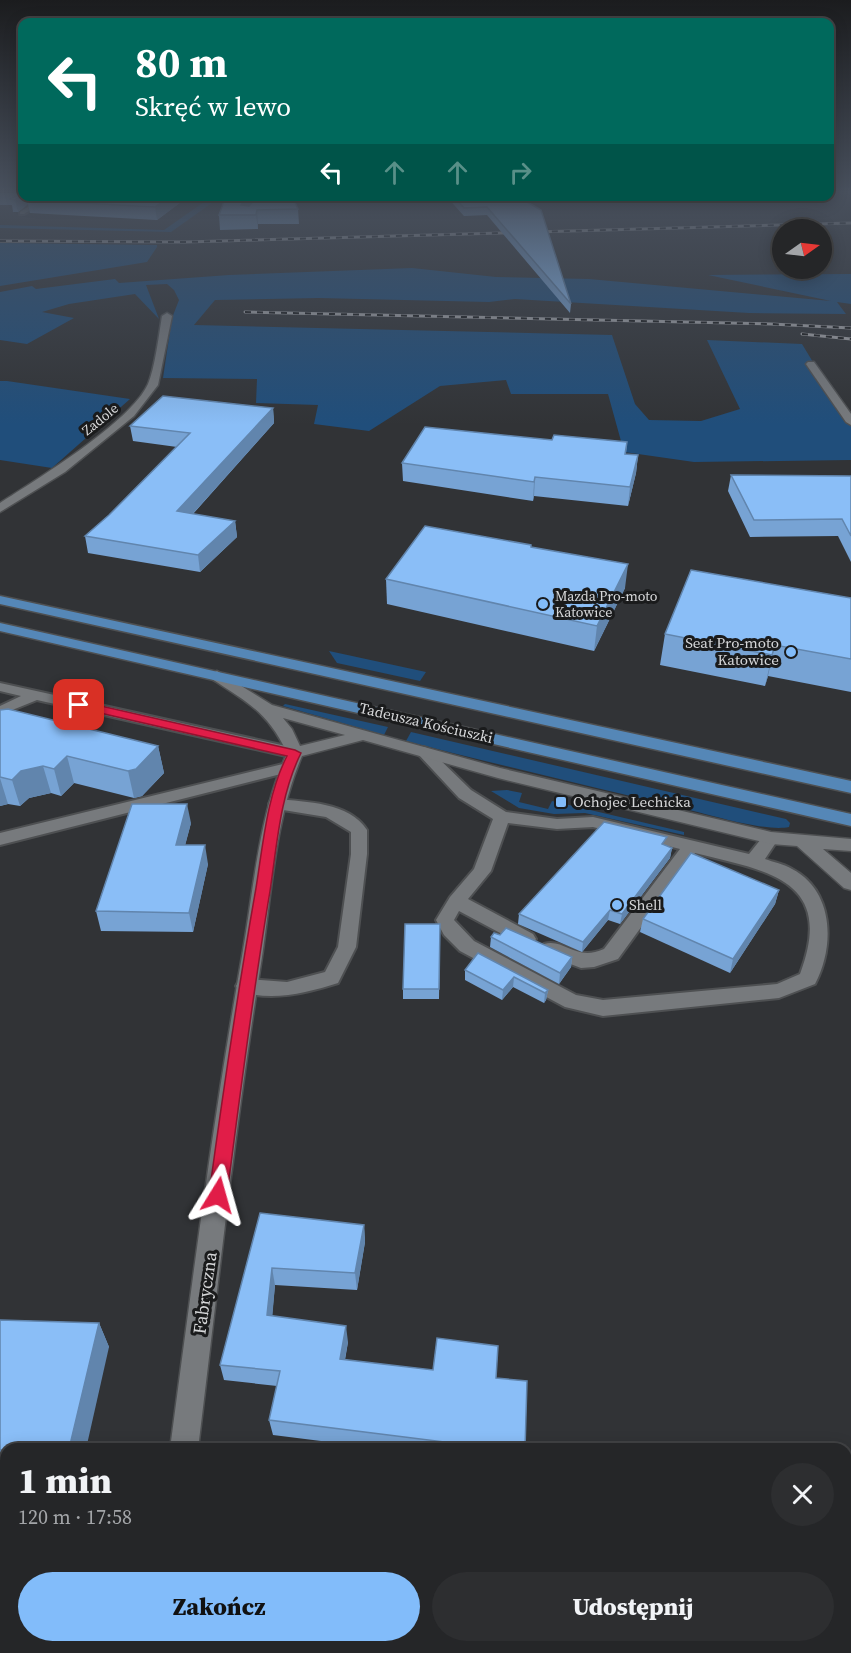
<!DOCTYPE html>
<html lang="pl">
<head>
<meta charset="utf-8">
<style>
  :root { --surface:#252628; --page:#2d2e30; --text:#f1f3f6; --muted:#a3a5a8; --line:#424345; --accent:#82bcfa }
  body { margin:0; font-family:"Source Serif 4",serif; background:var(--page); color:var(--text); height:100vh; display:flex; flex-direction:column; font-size:22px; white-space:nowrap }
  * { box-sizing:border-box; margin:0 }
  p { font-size:20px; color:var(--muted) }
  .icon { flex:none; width:33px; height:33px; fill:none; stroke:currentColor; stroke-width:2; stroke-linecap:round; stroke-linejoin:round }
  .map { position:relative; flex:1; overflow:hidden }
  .drawer { position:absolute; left:0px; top:1443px; width:852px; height:210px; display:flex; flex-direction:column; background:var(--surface); border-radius:18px 18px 0 0; box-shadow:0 3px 15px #0003,0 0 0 2px var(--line) }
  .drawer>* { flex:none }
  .guide { position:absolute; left:18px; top:18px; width:816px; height:183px; border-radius:12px; box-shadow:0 3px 15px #0003,0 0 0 2px var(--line); background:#00695c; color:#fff; overflow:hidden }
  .needle { width:39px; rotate:76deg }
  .controls { position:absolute; left:772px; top:219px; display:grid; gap:12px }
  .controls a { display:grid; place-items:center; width:60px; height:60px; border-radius:50%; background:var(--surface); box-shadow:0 3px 15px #0003,0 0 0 2px var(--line); font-size:30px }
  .pin { position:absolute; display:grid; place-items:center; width:51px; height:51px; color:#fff; margin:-26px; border-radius:12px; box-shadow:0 3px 9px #0006 }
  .me { position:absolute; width:66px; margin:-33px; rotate:8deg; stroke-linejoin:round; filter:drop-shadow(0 0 4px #0008) }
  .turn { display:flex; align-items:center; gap:21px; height:126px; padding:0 18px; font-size:27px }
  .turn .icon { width:78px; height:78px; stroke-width:2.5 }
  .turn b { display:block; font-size:42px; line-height:51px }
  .lanes { display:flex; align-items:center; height:57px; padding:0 18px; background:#0003; justify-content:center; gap:30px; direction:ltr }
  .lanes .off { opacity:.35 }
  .round { display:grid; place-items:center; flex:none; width:63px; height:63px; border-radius:32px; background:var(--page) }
  .summary { display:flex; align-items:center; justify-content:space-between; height:102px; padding:0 18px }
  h1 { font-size:36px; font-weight:800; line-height:45px }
  .cta { display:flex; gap:12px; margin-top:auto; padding:12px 18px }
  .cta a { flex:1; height:69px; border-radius:36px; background:var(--accent); color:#111; font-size:24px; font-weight:800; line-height:69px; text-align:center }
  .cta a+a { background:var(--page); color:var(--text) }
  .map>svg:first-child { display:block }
</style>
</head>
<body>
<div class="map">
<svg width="851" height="1653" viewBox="0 0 851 1653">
  <rect width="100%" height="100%" fill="#313336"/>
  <g fill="#204e7b">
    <path d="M 207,200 L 216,200 L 171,232 L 0,228 L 0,225 L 164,230 Z"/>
    <path d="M 0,243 L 157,245 L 157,247 L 147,262 L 0,286 Z"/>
    <path d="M 412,268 L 496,277 L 589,279 L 831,301 L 708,275 L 851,274 L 851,304 L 837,302 L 846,314 L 749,313 L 515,299 L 489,302 L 319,298 L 215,300 L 194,325 L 612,335 L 635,404 L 649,420 L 701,421 L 740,409 L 707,340 L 802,344 L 851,425 L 851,460 L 694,462 L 624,452 L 608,394 L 511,394 L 506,380 L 440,386 L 369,431 L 314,424 L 318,405 L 256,403 L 257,379 L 163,378 L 172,318 L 179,300 L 174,290 L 167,284 L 146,285 L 159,319 L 135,294 L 69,304 L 42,312 L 74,318 L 27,344 L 0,340 L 0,292 L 32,286 L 36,289 L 115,279 L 119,283 L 229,275 Z"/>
    <path d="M 0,381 L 7,381 L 130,399 L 52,468 L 0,460 Z"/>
    <path d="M 329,651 L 426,672 L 420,681 L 337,663 Z"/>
    <path d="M 285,704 L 388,727 L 384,735 L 283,706 Z"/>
    <path d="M 411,732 L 786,819 L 790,823 L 789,827 C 765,832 711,815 686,809 C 592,787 499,765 406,741 Z"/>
    <path d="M 507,790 L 522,793 L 519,802 L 548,809 L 552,801 L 684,832 L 684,835 L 585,813 L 554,814 L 519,808 L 491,791 Z"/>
  </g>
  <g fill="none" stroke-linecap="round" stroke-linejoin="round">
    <g stroke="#4e5052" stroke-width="4">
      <g id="lane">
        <path d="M 44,196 L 52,196 L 24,214 L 20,214 L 20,212 Z"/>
        <path d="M 292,196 L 355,196 L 352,198 Z"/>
        <path d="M 0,683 L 295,748 L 303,753 L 295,758 L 37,700 L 0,715 L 0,706 L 21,696 L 0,691 Z"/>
        <path d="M 424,747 L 429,749 L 471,790 L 506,812 L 557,819 L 593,817 L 749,854 L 765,834 L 777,834 L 779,838 L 765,859 C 773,862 784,864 792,869 C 834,891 835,946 815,984 L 779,998 L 603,1016 L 565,1007 L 460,951 L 444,935 L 436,920 L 450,897 L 474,869 L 493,819 L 459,798 L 419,755 L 416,752 L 419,749 ZM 508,823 L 557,829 L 593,827 L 680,849 L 604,949 C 575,962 565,938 544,944 L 542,949 L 544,954 L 581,968 L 594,967 L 618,959 L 695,853 C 767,871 836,879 800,974 L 777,984 L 603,1000 L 576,995 L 474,941 L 454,920 L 459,911 L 521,944 L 527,946 L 533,944 L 536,939 L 533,934 L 468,899 L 491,871 Z"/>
        <path d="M 287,763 L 293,765 L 295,768 L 293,771 L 0,845 L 0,833 Z"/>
        <path d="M 277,799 C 306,802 349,802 367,830 L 367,854 L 356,947 L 338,983 C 306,993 272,1002 239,991 L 236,986 L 239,981 L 246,979 L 287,982 L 325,972 L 338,947 L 351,854 L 351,832 L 326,817 L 271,808 L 269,804 L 271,800 Z"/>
      </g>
    </g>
    <g stroke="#4e5052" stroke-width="3">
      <g id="street">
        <path d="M 167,313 L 172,316 L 158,385 L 134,416 L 65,472 L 0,512 L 0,503 C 36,480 131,422 148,384 C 155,368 159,334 162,316 Z"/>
        <path d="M 808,362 L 814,362 L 851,414 L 851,425 L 846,422 L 806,364 Z"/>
        <path d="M 217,671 L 272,705 L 500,768 L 771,832 L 851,839 L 851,851 L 823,849 L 851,873 L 851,890 L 844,888 L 797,846 L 771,844 L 498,778 L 363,740 L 302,756 C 275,819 272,890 262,957 C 236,1120 218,1285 198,1449 L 170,1449 C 192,1284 213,1119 242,956 C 254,888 258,817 287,753 C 268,712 248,703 212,679 L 209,676 L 212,673 ZM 283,718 L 345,735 L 300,746 L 292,729 Z"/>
        <path d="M 141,1647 L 173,1647 L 172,1653 L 140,1653 Z"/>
      </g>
    </g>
    <g stroke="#4e5052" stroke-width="3">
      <g id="primary">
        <path d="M 0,596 L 851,781 L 851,793 L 0,604 Z"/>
        <path d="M 0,623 L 851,814 L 851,826 L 0,631 Z"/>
      </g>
    </g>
    <use href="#lane" fill="#777a7d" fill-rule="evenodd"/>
    <use href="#street" fill="#777a7d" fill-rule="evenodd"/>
    <use href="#primary" fill="#5587b7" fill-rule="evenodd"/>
    <g stroke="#a4a5a8" stroke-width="3">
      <g id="rail">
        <path d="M 0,241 L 185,242 L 851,223"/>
        <path d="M 245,312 L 771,324 L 851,328"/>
        <path d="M 802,334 L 851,339"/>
      </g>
    </g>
    <use href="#rail" stroke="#1a1b1c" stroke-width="2" stroke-dasharray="6" stroke-linecap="butt"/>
  </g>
  <g fill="#77a3d4">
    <path d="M 0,193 L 22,193 L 22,196 L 189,196 L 157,220 L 30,213 L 28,204 L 18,212 L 13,212 L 12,205 L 0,205 Z"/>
    <path d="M 226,196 L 298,209 L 299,224 L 258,224 L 258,229 L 220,230 L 219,215 Z"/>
    <path d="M 446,196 L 546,196 L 521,199 L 571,304 L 570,313 L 487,215 L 464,216 Z"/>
    <path d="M 273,408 L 274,423 L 193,514 L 235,521 L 237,537 L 200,572 L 88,553 L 85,536 L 109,515 L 177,447 L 133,441 L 130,426 Z"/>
    <path d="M 552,440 L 627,442 L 626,454 L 638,455 L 636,473 L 628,506 L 534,496 L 533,501 L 403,481 L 402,463 Z"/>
    <path d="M 731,475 L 851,476 L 851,562 L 838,536 L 750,537 L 728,491 Z"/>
    <path d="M 531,547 L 625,588 L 594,651 L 387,604 L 386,579 Z"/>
    <path d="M 851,598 L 851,692 L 768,676 L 765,686 L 660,665 L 665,634 Z"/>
    <path d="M 0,710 L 158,746 L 164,773 L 142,796 L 134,798 L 74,783 L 61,796 L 51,793 L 29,798 L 20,806 L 8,804 L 0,806 Z"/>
    <path d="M 191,823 L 185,845 L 208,864 L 193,932 L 101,931 L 96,911 Z"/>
    <path d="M 666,845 L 672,848 L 670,858 L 620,924 L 608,920 L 582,952 L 518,924 L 519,914 Z"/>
    <path d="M 779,890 L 775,904 L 730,973 L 640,932 L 643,919 Z"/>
    <path d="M 440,924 L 439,999 L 403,999 L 403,989 Z"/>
    <path d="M 500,935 L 572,957 L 571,967 L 559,984 L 490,947 L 491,937 Z"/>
    <path d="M 478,953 L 548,990 L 546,1000 L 544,1003 L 513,987 L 502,1000 L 465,980 L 465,970 Z"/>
    <path d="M 260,1213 L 364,1225 L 365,1242 L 357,1290 L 275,1285 L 272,1316 L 348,1342 L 345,1360 L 496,1378 L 525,1449 L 385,1449 L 273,1435 L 269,1420 L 277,1386 L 224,1380 L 220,1365 Z"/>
    <path d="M 0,1320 L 99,1323 L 109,1347 L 6,1449 L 6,1471 L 0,1471 Z"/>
    <path d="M 846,1477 L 851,1477 L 851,1612 L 846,1591 Z"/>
  </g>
  <g fill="#6185ad">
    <path d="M 22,194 L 22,196 L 39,196 L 28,200 L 28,204 L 18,212 L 15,200 Z"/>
    <path d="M 170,196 L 189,196 L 157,220 L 155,207 Z"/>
    <path d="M 248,196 L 271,196 L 246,215 L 241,205 Z"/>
    <path d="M 510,196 L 546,196 L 510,200 Z"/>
    <path d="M 257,210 L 258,224 L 258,229 L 256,215 Z"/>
    <path d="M 273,408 L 274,423 L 180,528 L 177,511 Z"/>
    <path d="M 638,455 L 636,473 L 628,506 L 630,487 Z"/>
    <path d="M 535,477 L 534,496 L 533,501 L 534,482 Z"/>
    <path d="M 235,521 L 237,537 L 200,572 L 198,555 Z"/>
    <path d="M 628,564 L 625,588 L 594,651 L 597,626 Z"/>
    <path d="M 775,645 L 768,676 L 765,686 L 772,655 Z"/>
    <path d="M 158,746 L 164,773 L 142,796 L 134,798 L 128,771 Z"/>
    <path d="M 67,756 L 74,783 L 61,796 L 54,769 Z"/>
    <path d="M 43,766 L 51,793 L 29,798 L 20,806 L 12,780 L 21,771 Z"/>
    <path d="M 0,778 L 8,804 L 0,806 Z"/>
    <path d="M 187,804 L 191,823 L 180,865 L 176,845 Z"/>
    <path d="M 205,845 L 208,864 L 193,932 L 189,913 Z"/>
    <path d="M 672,848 L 670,858 L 620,924 L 622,914 Z"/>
    <path d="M 779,890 L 775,904 L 730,973 L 733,959 Z"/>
    <path d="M 610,910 L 608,920 L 582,952 L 583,942 Z"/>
    <path d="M 572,957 L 571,967 L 559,984 L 560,973 Z"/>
    <path d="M 514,977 L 513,987 L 502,1000 L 503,990 Z"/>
    <path d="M 548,990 L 546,1000 L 544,1003 L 545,993 Z"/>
    <path d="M 364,1225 L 365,1242 L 357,1290 L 355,1273 Z"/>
    <path d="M 272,1268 L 275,1285 L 271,1332 L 267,1315 Z"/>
    <path d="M 99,1323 L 109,1347 L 86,1449 L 69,1449 Z"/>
    <path d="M 346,1326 L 348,1342 L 342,1375 L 340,1359 Z"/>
  </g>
  <g fill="#8abef7" stroke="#6185ad" stroke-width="1.5">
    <path d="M 17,193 L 22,193 L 22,194 L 15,200 L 10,199 L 21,194 Z"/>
    <path d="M 33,196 L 170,196 L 155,207 L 28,200 Z"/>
    <path d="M 226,196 L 248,196 L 241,205 L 249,206 L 258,196 L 292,196 L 298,209 L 257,210 L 256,215 L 219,215 Z"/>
    <path d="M 453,196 L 517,196 L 541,210 L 571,304 L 487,207 L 464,208 Z"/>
    <path d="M 163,396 L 273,408 L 177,511 L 235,521 L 198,555 L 85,536 L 109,515 L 190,433 L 130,426 Z"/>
    <path d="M 425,427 L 552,440 L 554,435 L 627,442 L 625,454 L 638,455 L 630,487 L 535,477 L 534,482 L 402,463 Z"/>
    <path d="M 731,475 L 851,476 L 851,536 L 842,519 L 754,520 Z"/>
    <path d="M 425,526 L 531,545 L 531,547 L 628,564 L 597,626 L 386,579 Z"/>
    <path d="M 691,570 L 851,598 L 851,659 L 775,645 L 772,655 L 665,634 Z"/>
    <path d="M 8,709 L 158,746 L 136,769 L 128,771 L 67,756 L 54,769 L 43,766 L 21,771 L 12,780 L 0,777 L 0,710 Z"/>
    <path d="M 132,804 L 187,804 L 176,845 L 205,845 L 189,913 L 96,911 Z"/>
    <path d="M 604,822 L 667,837 L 662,844 L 672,848 L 622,914 L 610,910 L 583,942 L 519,914 Z"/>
    <path d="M 691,853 L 779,890 L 733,959 L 643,919 Z"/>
    <path d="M 405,924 L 440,924 L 439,989 L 403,989 Z"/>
    <path d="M 506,928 L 572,957 L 560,973 L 491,937 L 494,933 L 500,935 Z"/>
    <path d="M 478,953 L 548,990 L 545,993 L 514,977 L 503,990 L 465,970 Z"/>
    <path d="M 260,1213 L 364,1225 L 355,1273 L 272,1268 L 267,1315 L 346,1326 L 340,1359 L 433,1370 L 437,1338 L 498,1346 L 496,1378 L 527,1381 L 525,1449 L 492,1445 L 492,1448 L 269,1420 L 280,1371 L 220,1365 Z"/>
    <path d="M 0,1320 L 99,1323 L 69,1449 L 6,1449 L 6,1450 L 0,1450 Z"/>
    <path d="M 846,1477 L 851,1477 L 851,1513 L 846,1494 Z"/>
  </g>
  <linearGradient id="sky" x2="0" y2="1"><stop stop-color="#1b1c1e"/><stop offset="0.45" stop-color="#48505d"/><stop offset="1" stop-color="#48505d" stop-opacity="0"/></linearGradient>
  <rect width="851" height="425" fill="url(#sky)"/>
  <path fill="#e11d48" stroke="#92132f" stroke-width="1.5" d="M 79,701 L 295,750 L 301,753 C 280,795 277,845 270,891 C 253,992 240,1093 227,1195 L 225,1201 L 218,1203 L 211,1201 L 209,1195 C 223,1092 238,990 256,888 C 263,845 267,795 287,756 L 74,707 L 73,705 Z"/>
  <g fill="#82bcfa" stroke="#1a1b1c" stroke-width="2">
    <circle cx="543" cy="604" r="6"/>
    <circle cx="791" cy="652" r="6"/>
    <rect x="555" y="796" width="12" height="12" rx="3"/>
    <circle cx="617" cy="905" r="6"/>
  </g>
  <g text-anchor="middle" stroke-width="6" stroke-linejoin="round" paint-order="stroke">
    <g font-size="14" fill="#d6d7d9" stroke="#1a1b1c">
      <text transform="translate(100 419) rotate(-39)" y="5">Zadole</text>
    </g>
    <g font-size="14" fill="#d6d7d9" stroke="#1a1b1c" text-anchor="start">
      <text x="555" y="601">Mazda Pro-moto<tspan x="555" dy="16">Katowice</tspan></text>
    </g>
    <g font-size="15" fill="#d6d7d9" stroke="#1a1b1c" text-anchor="start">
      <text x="779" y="648" text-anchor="end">Seat Pro-moto<tspan x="779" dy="17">Katowice</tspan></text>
      <text x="573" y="807">Ochojec Lechicka</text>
      <text x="629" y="910">Shell</text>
    </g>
    <g font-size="15" fill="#d6d7d9" stroke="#1a1b1c">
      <text transform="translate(426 723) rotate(13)" y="5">Tadeusza Kościuszki</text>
    </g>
    <g font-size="18" fill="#d6d7d9" stroke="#1a1b1c">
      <text transform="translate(205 1293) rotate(-82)" y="6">Fabryczna</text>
    </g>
  </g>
</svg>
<div class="controls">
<a><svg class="needle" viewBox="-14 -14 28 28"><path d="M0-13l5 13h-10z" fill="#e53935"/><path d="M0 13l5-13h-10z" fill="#a3a5a8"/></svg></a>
</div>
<div class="pin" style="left:79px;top:705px;background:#d93025"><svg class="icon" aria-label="arrive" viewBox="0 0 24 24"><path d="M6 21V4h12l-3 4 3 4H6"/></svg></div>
<svg class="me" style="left:218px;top:1195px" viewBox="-20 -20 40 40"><path d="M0-17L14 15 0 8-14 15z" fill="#e11d48" stroke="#fff" stroke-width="4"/></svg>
<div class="guide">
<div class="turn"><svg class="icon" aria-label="left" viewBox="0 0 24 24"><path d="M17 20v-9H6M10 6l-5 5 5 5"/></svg><div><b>80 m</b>Skręć w lewo</div></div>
<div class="lanes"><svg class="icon" aria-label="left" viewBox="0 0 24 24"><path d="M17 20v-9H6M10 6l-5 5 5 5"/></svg><svg class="icon off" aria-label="ahead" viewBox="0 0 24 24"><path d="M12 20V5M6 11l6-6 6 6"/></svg><svg class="icon off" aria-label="ahead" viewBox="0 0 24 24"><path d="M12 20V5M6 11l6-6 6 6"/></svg><svg class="icon off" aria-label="right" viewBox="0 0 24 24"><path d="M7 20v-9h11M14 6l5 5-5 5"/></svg></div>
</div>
<section class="drawer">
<div class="summary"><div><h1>1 min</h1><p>120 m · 17:58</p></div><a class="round"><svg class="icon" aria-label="close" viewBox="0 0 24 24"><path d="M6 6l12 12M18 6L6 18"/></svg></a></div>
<div class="cta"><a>Zakończ</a><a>Udostępnij</a></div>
</section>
</div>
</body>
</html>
